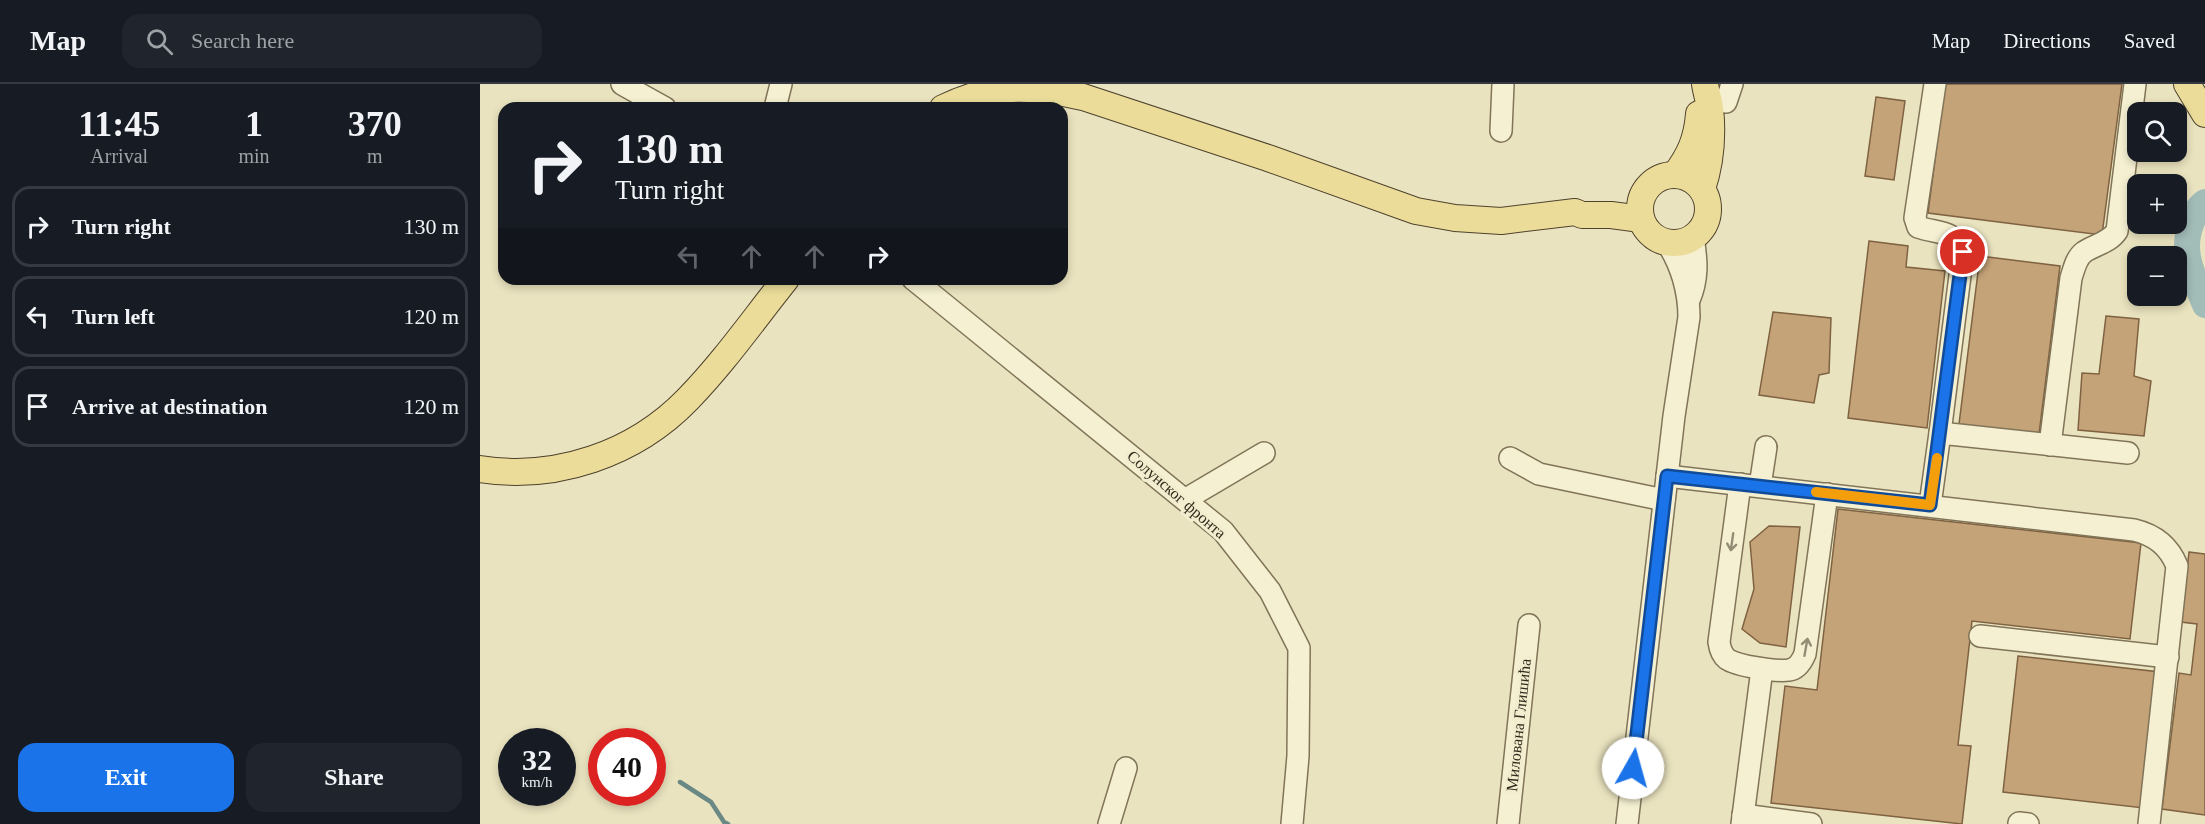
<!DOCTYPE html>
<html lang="en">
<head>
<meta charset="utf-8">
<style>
  :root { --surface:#171b24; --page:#20242c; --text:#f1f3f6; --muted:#9ea1a6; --line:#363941; --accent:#1a73e8 }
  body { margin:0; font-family:"Times New Roman",serif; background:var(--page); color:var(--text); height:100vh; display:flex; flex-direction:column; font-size:22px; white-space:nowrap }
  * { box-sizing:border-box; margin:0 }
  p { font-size:20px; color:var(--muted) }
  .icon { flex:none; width:33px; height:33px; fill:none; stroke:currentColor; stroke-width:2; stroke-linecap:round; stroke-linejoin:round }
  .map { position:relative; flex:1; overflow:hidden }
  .sheet { display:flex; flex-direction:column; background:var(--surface); width:480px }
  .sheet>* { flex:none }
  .top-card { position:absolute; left:18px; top:18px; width:570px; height:183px; border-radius:18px; box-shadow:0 3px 9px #0003; background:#171b24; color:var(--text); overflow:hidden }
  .controls { position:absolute; left:1647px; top:18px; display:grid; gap:12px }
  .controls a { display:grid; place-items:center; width:60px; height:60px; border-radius:12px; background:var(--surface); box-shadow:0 3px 9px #0003; font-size:30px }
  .speed { position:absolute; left:18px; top:644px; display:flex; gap:12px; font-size:30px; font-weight:700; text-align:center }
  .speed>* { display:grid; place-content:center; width:78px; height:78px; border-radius:50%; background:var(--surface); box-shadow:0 3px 9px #0003; line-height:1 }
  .speed small { font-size:15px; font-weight:400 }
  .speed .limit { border:9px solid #d22; background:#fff; color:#111 }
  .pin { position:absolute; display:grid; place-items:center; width:51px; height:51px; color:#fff; margin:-26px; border:3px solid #fff; border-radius:50%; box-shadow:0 2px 6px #0007 }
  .me { position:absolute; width:66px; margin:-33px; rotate:7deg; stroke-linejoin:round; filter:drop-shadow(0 0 4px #0008) }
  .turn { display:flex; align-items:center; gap:21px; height:126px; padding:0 18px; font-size:27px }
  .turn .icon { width:78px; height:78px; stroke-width:2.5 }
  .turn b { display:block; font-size:42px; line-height:51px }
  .lanes { display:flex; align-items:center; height:57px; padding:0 18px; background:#0003; justify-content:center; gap:30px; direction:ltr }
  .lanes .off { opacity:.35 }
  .eta { display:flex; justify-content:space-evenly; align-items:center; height:102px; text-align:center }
  .eta b { font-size:36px; font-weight:800; line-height:42px }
  .primary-button { display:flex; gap:12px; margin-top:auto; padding:12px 18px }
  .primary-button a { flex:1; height:69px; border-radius:18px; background:var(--accent); color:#fff; font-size:24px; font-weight:800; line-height:69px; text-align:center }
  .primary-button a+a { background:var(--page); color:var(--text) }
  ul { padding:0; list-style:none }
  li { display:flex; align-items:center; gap:18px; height:81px; margin:0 12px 9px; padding:0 6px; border:3px solid var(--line); border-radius:18px }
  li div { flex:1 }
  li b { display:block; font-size:22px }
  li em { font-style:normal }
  header { display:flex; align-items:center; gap:36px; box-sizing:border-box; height:84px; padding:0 30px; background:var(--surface); border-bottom:2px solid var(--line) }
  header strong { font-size:28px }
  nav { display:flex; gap:33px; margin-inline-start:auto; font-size:21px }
  .search { width:420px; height:54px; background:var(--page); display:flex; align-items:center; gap:15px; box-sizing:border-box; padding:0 21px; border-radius:18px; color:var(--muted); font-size:22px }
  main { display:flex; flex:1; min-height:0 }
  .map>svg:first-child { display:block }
</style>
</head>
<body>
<header>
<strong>Map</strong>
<div class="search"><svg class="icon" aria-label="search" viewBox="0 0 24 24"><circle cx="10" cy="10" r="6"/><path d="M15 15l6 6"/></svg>Search here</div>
<nav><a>Map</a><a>Directions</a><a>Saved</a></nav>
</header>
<main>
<section class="sheet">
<div class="eta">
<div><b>11:45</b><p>Arrival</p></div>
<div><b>1</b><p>min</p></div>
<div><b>370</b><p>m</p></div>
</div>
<ul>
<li><svg class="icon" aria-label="right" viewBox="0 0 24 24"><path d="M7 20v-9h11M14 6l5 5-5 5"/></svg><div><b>Turn right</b></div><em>130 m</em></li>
<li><svg class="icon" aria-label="left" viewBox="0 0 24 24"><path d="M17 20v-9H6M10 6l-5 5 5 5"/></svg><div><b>Turn left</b></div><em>120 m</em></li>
<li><svg class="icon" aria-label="arrive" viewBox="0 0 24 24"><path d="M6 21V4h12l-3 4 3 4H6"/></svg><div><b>Arrive at destination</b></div><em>120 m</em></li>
</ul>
<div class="primary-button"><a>Exit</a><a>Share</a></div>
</section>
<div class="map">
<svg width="1725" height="740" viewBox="0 0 1725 740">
  <rect width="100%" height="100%" fill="#eae3bf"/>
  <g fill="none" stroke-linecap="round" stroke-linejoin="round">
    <path stroke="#6a8985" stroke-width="4.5" d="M 200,698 L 231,718 L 244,738 L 248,740"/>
    <path stroke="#a2bcb8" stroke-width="26" d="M 1725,118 C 1717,124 1715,129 1712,138 C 1699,168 1714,192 1725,221"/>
  </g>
  <g fill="#c5a378" stroke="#7e6241" stroke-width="1.5">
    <path d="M 1465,0 L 1642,0 L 1622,151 L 1448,129 Z"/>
    <path d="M 1396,13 L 1425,17 L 1414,96 L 1385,92 Z"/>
    <path d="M 1389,157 L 1428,162 L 1426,183 L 1465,187 L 1447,344 L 1368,334 Z"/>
    <path d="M 1500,172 L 1580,182 L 1558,358 L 1478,348 Z"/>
    <path d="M 1293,228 L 1351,234 L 1349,289 L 1339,291 L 1334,319 L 1279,311 Z"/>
    <path d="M 1626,232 L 1659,235 L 1654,292 L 1671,297 L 1664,352 L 1598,346 L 1602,289 L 1619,290 Z"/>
    <path d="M 1358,425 L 1661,459 L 1650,555 L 1492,537 L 1478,661 L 1491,662 L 1482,740 L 1291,719 L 1305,602 L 1337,606 Z"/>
    <path d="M 1289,442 L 1320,443 L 1306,563 L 1280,559 L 1262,545 L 1274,505 L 1270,458 Z"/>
    <path d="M 1709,468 L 1725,470 L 1725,731 L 1682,725 L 1699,589 L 1711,591 L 1717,540 L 1701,538 Z"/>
    <path d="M 1538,572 L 1680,588 L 1664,724 L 1523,708 Z"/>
  </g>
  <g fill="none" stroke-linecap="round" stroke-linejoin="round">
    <g stroke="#817459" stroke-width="24">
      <g id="minor">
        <path d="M 142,0 L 185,24"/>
        <path d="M 1455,0 L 1435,134 L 1438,143 C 1458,150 1474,145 1483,168 L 1460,349"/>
        <path d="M 1246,18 L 1252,0"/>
        <path d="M 295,24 L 301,0"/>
        <path d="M 1021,47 L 1023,0"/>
        <path d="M 433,195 L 743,447 L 790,507 L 819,564 L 818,672 L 812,740"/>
        <path d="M 1209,216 C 1218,195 1217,177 1213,154"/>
        <path d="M 1570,361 L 1591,194 C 1594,185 1596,174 1604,168 C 1616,160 1629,159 1637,147 L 1655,0"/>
        <path d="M 1030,374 L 1059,390 L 1184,416"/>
        <path d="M 1187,392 L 1654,446 C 1675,451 1689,462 1697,482 L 1669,740"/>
        <path d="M 1260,400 L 1239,558 C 1240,565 1242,571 1247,575 C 1257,582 1297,588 1309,586 C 1317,585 1322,577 1325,570 L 1347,410"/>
        <path d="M 1280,402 L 1286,363"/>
        <path d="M 706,415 L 784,369"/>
        <path d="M 1450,421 L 1460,349 L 1648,369"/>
        <path d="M 1500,552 L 1688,573"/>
        <path d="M 1263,731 L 1331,740"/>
        <path d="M 1539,739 L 1548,740"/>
        <path d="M 629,740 L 646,684"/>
        <path d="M 1028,740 L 1049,541"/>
        <path d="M 1147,740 L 1194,332 L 1209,233 C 1209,207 1201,180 1187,159"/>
        <path d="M 1262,740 L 1282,585"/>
      </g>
    </g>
    <g stroke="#4f422d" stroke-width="28">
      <g id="major">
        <path d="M 1707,0 L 1725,30"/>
        <path d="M 463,24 C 513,0 550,1 603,13 L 788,74 L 936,127 L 975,134 L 1021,137 L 1095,128 L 1102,131 L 1131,131 L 1161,135"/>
        <circle cx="1194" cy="125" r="34"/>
        <path d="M 1195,91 C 1210,71 1217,55 1219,30"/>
        <path d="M 1222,105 C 1231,78 1233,52 1230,24 C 1229,16 1226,8 1225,0"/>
        <path d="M 0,385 C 76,397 155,370 208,315 C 244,278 274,235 306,195"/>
      </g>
    </g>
    <use href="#minor" stroke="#f5f0d1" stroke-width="21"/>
    <use href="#major" stroke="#ebdd99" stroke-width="26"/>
  </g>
  <defs><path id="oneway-shaft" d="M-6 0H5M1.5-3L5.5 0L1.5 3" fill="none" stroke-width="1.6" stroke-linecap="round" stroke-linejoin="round" transform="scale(1.5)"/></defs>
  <g stroke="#938d76">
    <use href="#oneway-shaft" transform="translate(1252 458) rotate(98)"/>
    <use href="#oneway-shaft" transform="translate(1326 563) rotate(-80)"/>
  </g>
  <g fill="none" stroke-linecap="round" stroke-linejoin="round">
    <g stroke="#114b97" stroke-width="15">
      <path id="route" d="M 1153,684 L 1187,392 L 1450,421 L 1483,168"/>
    </g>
    <use href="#route" stroke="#1a73e8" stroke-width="10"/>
    <path stroke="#f59e0b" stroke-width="10" d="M 1336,408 L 1450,421 L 1457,374"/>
  </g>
  <g text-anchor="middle" stroke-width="6" stroke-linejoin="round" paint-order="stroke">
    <g font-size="16" fill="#312a1c" stroke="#f2edce">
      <text transform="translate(697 410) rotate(41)" y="6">Солунског фронта</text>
      <text transform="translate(1038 641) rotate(-84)" y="6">Милована Глишића</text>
    </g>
  </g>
</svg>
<div class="controls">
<a><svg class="icon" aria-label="search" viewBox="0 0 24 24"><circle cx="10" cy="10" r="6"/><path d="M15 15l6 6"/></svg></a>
<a>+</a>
<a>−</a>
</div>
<div class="speed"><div>32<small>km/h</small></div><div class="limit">40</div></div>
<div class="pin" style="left:1483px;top:168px;background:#d93025"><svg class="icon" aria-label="arrive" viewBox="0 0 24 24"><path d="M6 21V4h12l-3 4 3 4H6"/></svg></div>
<svg class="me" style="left:1153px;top:684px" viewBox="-20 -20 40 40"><circle r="19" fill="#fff"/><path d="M0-13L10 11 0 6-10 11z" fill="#1a73e8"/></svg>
<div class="top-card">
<div class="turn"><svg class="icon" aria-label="right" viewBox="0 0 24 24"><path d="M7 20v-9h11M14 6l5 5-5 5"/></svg><div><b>130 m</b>Turn right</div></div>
<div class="lanes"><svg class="icon off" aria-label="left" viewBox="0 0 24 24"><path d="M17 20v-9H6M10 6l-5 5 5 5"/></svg><svg class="icon off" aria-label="ahead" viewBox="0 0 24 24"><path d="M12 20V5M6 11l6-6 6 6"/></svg><svg class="icon off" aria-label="ahead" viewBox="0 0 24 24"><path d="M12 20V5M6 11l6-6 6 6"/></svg><svg class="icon" aria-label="right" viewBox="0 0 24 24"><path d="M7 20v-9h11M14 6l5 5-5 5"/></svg></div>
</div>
</div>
</main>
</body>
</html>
